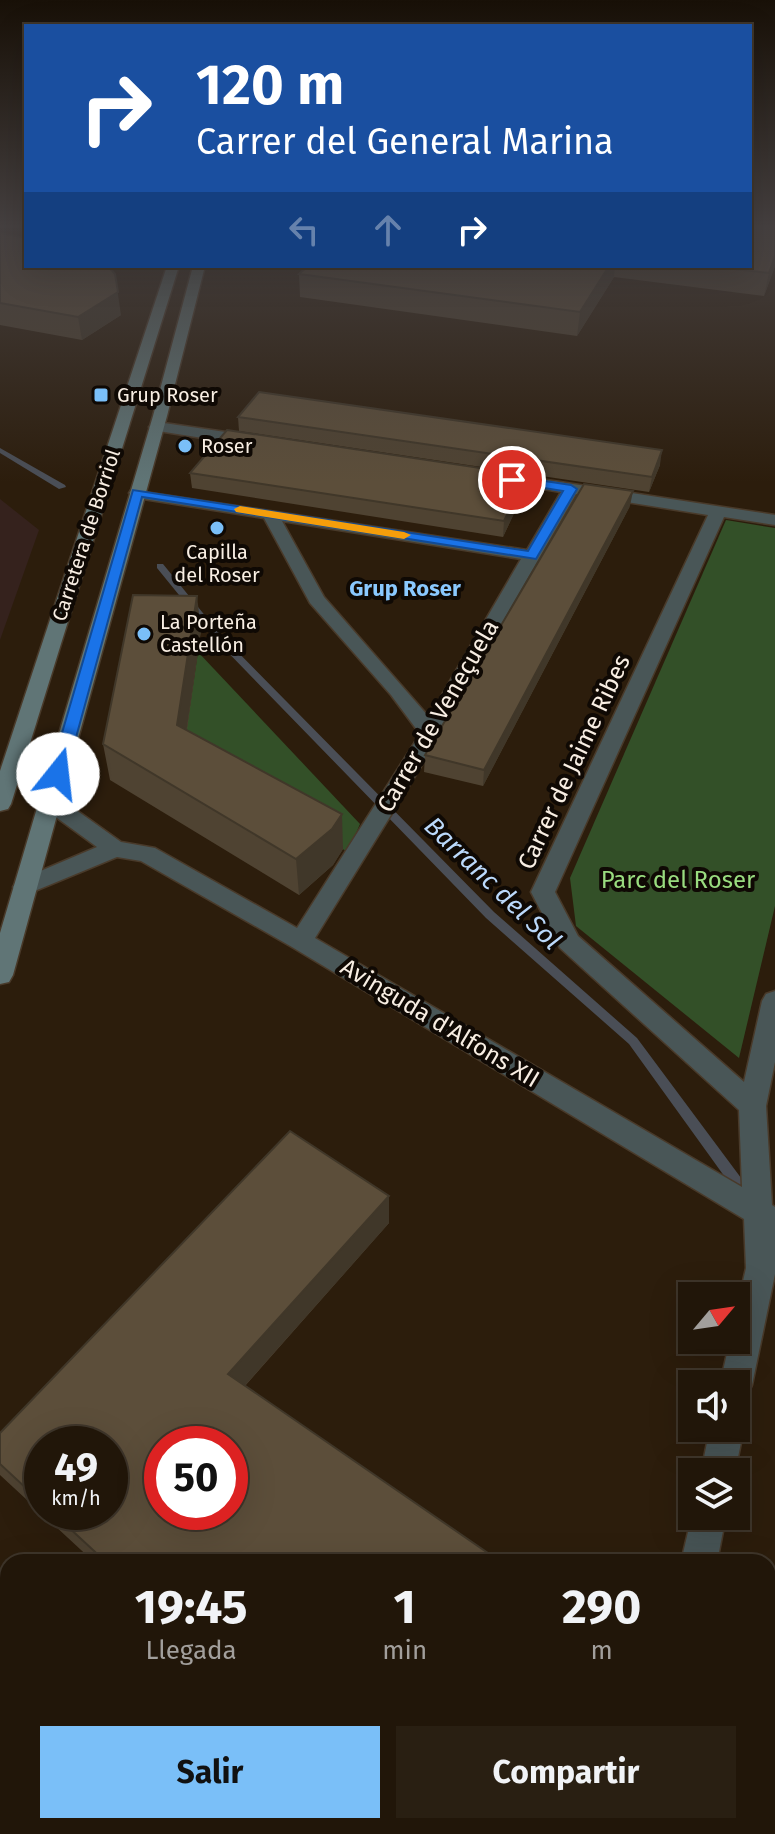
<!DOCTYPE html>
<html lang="es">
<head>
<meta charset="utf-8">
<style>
  :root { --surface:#211609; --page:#291f12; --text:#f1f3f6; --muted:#a29f9c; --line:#3e352a; --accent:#7abff8 }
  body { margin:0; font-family:"Fira Sans",sans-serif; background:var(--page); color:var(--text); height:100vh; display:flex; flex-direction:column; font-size:30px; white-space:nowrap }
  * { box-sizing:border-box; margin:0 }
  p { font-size:26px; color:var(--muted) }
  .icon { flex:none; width:44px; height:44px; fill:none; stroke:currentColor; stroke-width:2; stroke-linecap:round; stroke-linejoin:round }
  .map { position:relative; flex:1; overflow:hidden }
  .drawer { position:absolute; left:0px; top:1554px; width:776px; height:280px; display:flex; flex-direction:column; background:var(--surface); border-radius:24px 24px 0 0; box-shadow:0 8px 32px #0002,0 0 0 2px var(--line) }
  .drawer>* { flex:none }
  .banner { position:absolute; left:24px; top:24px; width:728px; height:244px; border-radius:0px; box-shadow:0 8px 32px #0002,0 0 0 2px var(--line); background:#1a4fa0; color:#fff; overflow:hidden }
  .needle { width:52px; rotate:61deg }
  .tools { position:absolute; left:678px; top:1282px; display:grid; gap:16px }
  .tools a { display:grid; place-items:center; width:72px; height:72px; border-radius:0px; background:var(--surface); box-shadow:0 8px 32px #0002,0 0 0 2px var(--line); font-size:40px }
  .speed { position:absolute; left:24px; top:1426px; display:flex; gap:16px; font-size:40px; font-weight:700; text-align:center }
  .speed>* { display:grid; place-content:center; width:104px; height:104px; border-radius:50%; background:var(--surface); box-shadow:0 8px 32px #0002,0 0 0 2px var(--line); line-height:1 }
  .speed small { font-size:20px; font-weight:400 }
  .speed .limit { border:12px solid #d22; background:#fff; color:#111 }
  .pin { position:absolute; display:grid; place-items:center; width:68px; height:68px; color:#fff; margin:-34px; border:4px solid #fff; border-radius:50%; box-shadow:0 2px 8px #0007 }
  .me { position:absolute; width:88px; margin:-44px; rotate:16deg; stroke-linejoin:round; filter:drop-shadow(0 0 6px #0008) }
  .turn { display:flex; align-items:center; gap:28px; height:168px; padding:0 40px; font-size:36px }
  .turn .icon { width:104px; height:104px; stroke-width:2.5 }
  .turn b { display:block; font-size:56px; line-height:68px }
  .lanes { display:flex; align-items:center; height:76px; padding:0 40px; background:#0003; justify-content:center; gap:40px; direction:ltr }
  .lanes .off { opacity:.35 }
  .eta { display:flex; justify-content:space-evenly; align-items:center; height:136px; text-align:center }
  .eta b { font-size:48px; font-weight:700; line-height:56px }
  .cta { display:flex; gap:16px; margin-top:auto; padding:16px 40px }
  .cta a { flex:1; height:92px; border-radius:0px; background:var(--accent); color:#111; font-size:32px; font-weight:700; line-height:92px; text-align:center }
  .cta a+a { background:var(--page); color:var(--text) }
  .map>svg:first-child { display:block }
</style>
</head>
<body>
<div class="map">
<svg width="775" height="1834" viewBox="0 0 775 1834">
  <rect width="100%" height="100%" fill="#2c1d0c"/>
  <path fill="#35221d" d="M 0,499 L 39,530 L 0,640 Z"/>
  <g fill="#335028">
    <path d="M 726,520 L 775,528 L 775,906 L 739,1058 L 576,926 L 570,878 Z"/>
    <path d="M 198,652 L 360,824 L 348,852 L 182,761 Z"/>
  </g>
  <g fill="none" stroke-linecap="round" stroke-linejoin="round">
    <g fill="#4a4e56" fill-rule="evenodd">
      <path d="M 0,448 L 65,485 L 66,487 L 59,489 L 0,453 Z"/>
      <path d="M 157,564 L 163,564 L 220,634 L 494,912 L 637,1038 L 750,1190 L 752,1194 L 750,1198 L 745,1200 L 740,1198 L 629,1044 L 486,918 L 214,638 L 157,568 Z"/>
    </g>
    <g stroke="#493a2a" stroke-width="3">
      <g id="street">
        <path d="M 157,422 L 253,436 L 261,441 L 253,446 L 152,430 L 149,427 Z"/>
        <path d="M 495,472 L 775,515 L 775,525 L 724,517 L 555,892 L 578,936 L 744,1082 L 762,1001 L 766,994 L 775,991 L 775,1062 L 766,1106 L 772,1205 L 775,1207 L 775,1274 L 752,1385 L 747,1396 L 736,1401 L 736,1384 L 720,1384 L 730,1340 L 736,1340 L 736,1312 L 746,1268 L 744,1219 L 292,947 L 141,861 L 117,857 L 25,895 L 17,893 L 13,887 L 17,881 L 97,847 L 42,807 L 39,802 L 42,797 L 58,797 L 121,842 L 155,848 L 297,928 L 420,734 L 391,695 L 310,603 L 264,518 L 137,498 L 129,493 L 131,490 L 527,550 L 561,492 L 489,480 L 487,477 ZM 576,494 L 708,515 L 531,892 L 560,948 L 739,1110 L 742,1187 L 315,938 L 441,734 L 453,708 ZM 282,521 L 521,559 L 429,717 L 324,597 Z"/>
        <path d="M 736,1415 L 744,1428 L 735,1472 L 701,1472 L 710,1428 L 736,1428 Z"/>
        <path d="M 692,1515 L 726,1516 L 717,1562 L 681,1562 Z"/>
        <path d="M 624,1826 L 664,1826 L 662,1834 L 622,1834 Z"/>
      </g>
    </g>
    <g stroke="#493a2a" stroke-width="3">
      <g id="secondary">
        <path d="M 167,266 L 179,266 L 11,804 L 8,809 L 0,811 L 0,771 Z"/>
        <path d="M 193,266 L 205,266 L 167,416 L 13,975 L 9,982 L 0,984 L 0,933 L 153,416 Z"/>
      </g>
    </g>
    <use href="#street" fill="#495657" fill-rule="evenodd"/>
    <use href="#secondary" fill="#607576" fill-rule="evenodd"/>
  </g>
  <g fill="#4f4332" fill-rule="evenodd">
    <path d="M 0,233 L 121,315 L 82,340 L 0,325 Z"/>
    <path d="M 308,266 L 775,266 L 764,296 L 614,277 L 577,336 L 300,297 L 299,274 Z"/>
    <path d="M 238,417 L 660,465 L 649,492 L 239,431 Z"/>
    <path d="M 190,473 L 525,490 L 503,537 L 192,488 Z"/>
    <path d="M 630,506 L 483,786 L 424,772 L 425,755 Z"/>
    <path d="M 201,630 L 187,730 L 343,849 L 333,865 L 299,895 L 110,780 L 103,744 Z"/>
    <path d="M 389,1196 L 389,1223 L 245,1386 L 501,1562 L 94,1562 L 0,1475 L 0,1433 ZM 42,1444 L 110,1512 L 42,1512 Z"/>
  </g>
  <g fill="#403729">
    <path d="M 775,256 L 775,266 L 764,296 L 769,273 Z"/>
    <path d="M 609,266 L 615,266 L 614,277 L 577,336 L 580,312 Z"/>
    <path d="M 115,274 L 121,315 L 82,340 L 78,317 Z"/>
    <path d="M 662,450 L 660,465 L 649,492 L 652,477 Z"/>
    <path d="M 526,475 L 525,490 L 503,537 L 504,521 Z"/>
    <path d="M 633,491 L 630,506 L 483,786 L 484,770 Z"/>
    <path d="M 197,596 L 201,630 L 182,761 L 177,725 Z"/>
    <path d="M 342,814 L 343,849 L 333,865 L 299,895 L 296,859 Z"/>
    <path d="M 389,1196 L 389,1223 L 233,1399 L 228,1374 Z"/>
  </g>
  <g fill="#5c4e3a" stroke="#403729" stroke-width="2" fill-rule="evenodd">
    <path d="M 750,226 L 775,226 L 775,256 L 769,273 L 709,266 L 750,266 Z"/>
    <path d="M 0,233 L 26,238 L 26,266 L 108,266 L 115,274 L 118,292 L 78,317 L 0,303 Z"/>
    <path d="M 308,266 L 609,266 L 580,312 L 299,274 Z"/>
    <path d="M 259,392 L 662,450 L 652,477 L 238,417 Z"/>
    <path d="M 227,430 L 526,475 L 504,521 L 190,473 Z"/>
    <path d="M 584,484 L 633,491 L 484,770 L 425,755 Z"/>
    <path d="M 133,595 L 197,596 L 177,725 L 342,814 L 332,829 L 296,859 L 103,744 Z"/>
    <path d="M 290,1131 L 389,1196 L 228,1374 L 501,1562 L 106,1562 L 52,1512 L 110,1512 L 110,1444 L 42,1444 L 42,1503 L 0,1464 L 0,1433 ZM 162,1444 L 230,1444 L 230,1512 L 162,1512 Z"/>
    <path d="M 151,1826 L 480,1826 L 476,1834 L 146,1834 Z"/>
  </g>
  <linearGradient id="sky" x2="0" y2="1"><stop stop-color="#181007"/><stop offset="0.47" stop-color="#454040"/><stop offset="1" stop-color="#454040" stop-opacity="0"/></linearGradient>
  <rect width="775" height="482" fill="url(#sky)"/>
  <path fill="#1a73e8" stroke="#114b97" stroke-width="2" d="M 512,476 L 571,485 L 577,489 L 536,559 L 142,497 L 66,774 L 64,777 L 52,777 L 50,774 L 133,490 L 528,551 L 563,491 L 507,482 L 506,480 Z"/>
  <path fill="#f59e0b" d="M 240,506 L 404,532 L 411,535 L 404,539 L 236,512 L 234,509 Z"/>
  <g fill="#7abff8" stroke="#0f0904" stroke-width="3">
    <rect x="93" y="387" width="16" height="16" rx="4"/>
    <circle cx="185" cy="446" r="8"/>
    <circle cx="217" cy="528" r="8"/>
    <circle cx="144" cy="634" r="8"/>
  </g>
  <g text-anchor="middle" stroke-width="8" stroke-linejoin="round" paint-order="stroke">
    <g font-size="20" fill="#f8eee3" stroke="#0f0904" text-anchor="start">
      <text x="117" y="402">Grup Roser</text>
      <text x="201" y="453">Roser</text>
      <text x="217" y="559" text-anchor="middle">Capilla<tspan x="217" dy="23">del Roser</tspan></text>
      <text x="160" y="629">La Porteña<tspan x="160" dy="23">Castellón</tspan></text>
    </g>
    <g font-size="20" fill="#f8eee3" stroke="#0f0904">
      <text transform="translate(86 535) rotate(-72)" y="7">Carretera de Borriol</text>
    </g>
    <g font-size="22" font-weight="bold" fill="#8ac9ff" stroke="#0f0904">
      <text x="405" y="596">Grup Roser</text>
    </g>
    <g font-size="24" fill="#f8eee3" stroke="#0f0904">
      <text transform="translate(438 716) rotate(-60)" y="8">Carrer de Veneçuela</text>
      <text transform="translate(574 762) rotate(-65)" y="8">Carrer de Jaime Ribes</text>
      <text transform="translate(440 1023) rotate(31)" y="8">Avinguda d'Alfons XII</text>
    </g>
    <g font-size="24" fill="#99dc7f" stroke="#0f0904">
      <text x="678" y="888">Parc del Roser</text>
    </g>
    <g font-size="26" font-style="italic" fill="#bbd9fb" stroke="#0f0904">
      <text transform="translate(493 883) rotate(44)" y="9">Barranc del Sol</text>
    </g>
  </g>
</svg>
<div class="tools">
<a><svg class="needle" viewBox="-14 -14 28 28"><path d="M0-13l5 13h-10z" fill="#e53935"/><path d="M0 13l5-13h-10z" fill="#a29f9c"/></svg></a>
<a><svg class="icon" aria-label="sound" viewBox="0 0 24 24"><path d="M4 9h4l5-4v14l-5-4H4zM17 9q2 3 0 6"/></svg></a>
<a><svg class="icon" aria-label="layers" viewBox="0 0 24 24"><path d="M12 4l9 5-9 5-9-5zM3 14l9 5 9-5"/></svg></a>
</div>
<div class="speed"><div>49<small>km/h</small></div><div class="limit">50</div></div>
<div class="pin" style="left:512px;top:480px;background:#d93025"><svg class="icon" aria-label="arrive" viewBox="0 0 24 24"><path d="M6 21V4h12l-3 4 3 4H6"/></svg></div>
<svg class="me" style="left:58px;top:774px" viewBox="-20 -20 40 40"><circle r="19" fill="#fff"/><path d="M0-13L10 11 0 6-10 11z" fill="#1a73e8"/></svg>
<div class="banner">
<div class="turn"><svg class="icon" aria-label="right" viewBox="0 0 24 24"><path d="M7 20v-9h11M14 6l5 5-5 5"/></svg><div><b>120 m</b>Carrer del General Marina</div></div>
<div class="lanes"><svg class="icon off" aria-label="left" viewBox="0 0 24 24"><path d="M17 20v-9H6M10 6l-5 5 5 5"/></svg><svg class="icon off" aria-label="ahead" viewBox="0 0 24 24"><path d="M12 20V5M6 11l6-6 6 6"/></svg><svg class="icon" aria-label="right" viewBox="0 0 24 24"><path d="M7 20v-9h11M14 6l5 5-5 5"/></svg></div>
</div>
<section class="drawer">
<div class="eta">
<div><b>19:45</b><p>Llegada</p></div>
<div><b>1</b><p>min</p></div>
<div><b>290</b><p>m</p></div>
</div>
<div class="cta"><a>Salir</a><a>Compartir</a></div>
</section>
</div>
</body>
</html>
